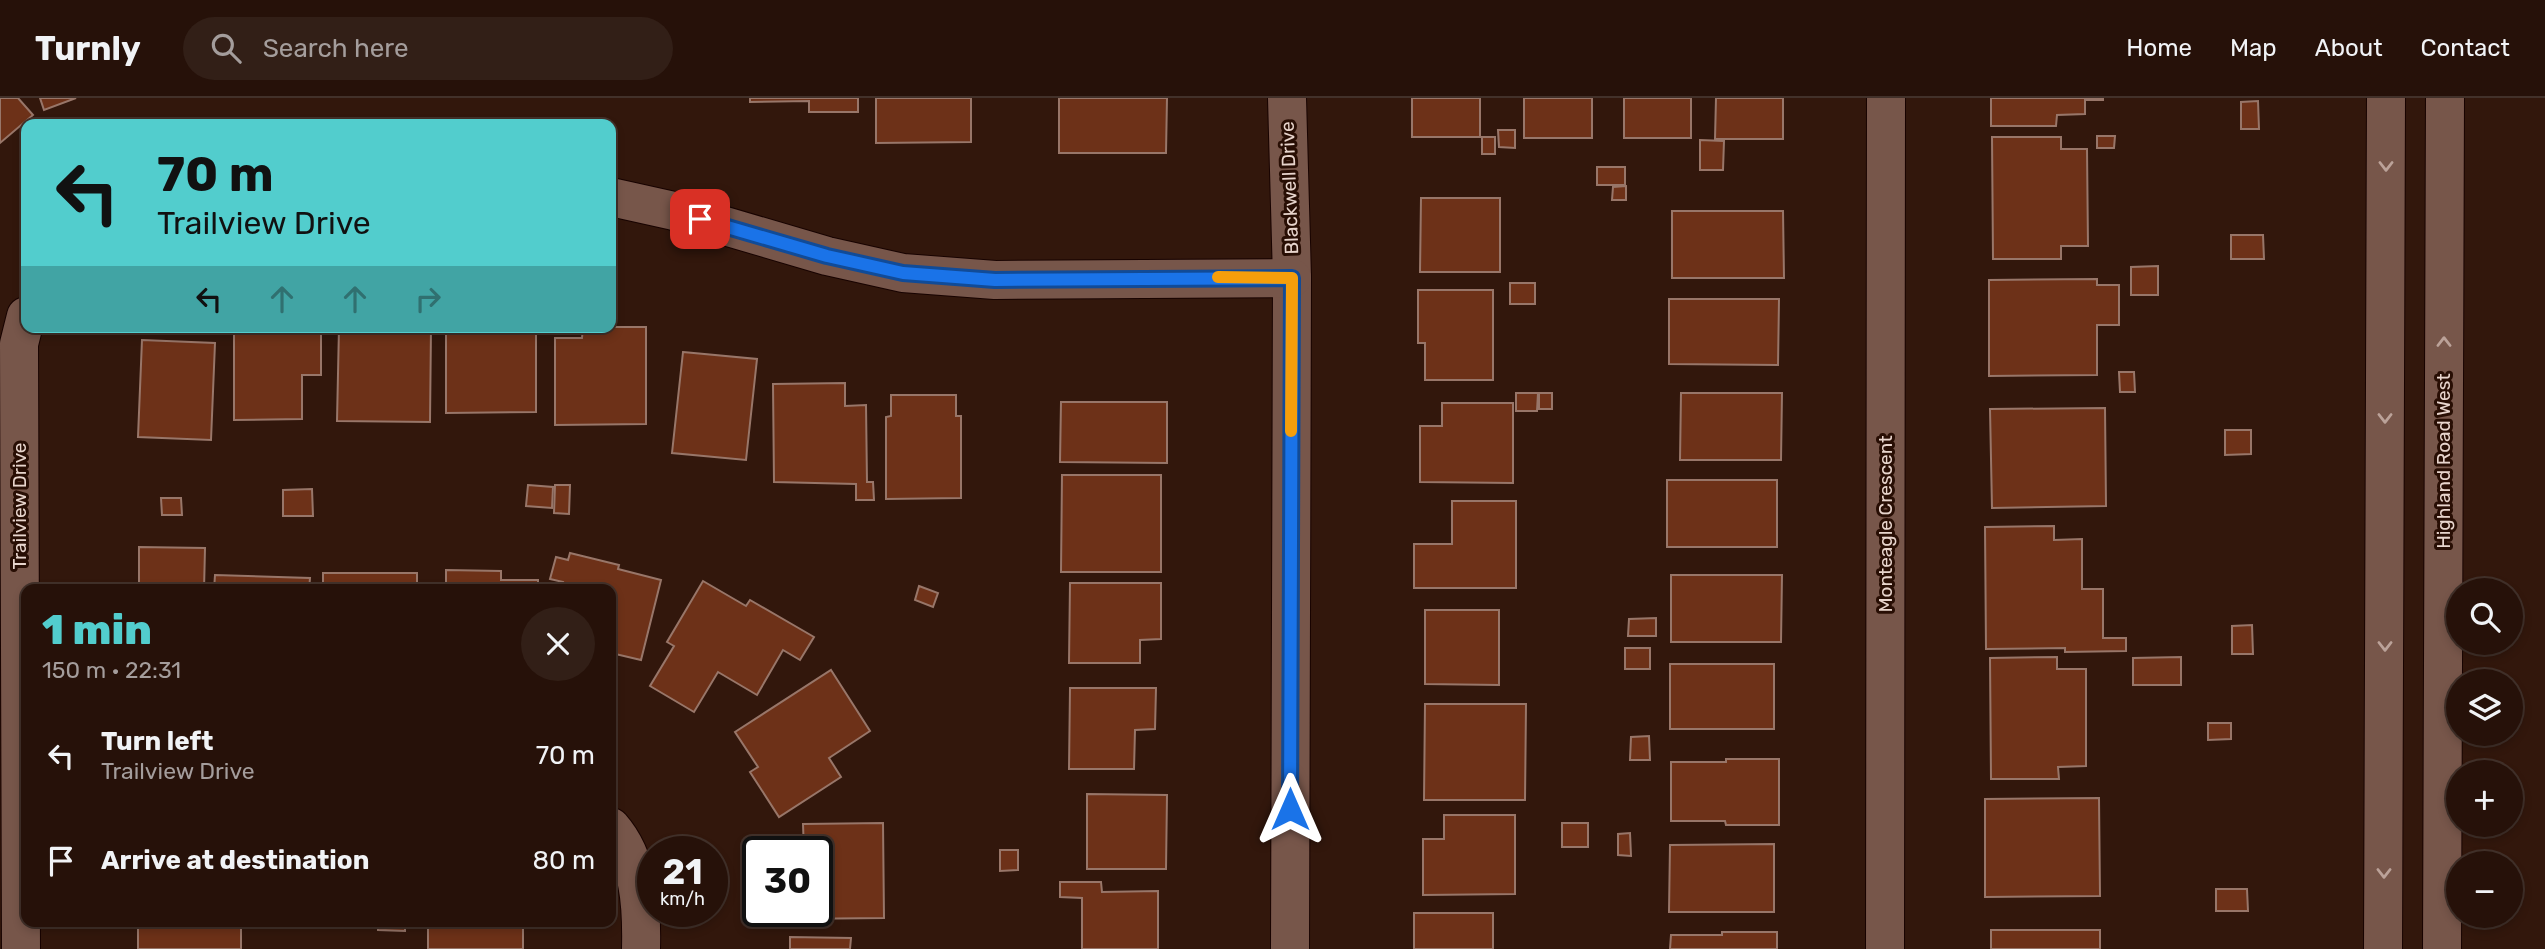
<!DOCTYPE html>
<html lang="en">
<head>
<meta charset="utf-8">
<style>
  :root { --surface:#261109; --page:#321f17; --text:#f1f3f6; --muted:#a49d9c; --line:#42312a; --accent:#52cdcd }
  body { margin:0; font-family:Rubik,sans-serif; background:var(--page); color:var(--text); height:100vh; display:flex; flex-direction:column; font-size:26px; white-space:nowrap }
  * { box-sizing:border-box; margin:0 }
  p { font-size:23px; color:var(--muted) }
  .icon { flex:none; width:38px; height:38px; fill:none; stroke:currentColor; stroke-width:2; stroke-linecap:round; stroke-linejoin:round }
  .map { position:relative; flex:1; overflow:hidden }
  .sheet { position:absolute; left:21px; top:486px; width:595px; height:343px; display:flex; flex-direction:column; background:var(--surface); border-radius:14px; box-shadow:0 4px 10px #0003,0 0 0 2px var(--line) }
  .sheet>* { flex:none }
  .top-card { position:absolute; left:21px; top:21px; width:595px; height:214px; border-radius:14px; box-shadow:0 4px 10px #0003,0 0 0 2px var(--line); background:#52cdcd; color:#111; overflow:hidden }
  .fabs { position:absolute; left:2446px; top:480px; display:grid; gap:14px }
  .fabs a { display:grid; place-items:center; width:77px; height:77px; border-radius:50%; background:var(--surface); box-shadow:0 4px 10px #0003,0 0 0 2px var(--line); font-size:35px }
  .speed { position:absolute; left:637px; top:738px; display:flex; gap:14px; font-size:35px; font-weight:700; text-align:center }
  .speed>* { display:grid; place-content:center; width:91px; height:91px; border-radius:50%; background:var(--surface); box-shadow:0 4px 10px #0003,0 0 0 2px var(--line); line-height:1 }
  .speed small { font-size:18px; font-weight:400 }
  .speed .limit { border:4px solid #111; border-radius:10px; background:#fff; color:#111 }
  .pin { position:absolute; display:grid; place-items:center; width:60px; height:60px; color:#fff; margin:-30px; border-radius:14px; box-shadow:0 4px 10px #0006 }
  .me { position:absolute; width:77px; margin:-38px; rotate:0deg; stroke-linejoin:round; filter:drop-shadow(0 0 5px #0008) }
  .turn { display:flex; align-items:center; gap:24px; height:147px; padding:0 21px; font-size:32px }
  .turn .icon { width:91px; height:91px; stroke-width:2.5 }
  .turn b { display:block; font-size:49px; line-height:60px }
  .lanes { display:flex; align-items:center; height:66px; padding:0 21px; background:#0003; justify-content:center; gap:35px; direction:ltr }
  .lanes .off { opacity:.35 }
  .round { display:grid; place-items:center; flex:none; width:74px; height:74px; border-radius:37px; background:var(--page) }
  .overview { display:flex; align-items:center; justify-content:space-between; height:119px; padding:0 21px }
  h1 { font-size:42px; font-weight:800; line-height:52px; color:var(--accent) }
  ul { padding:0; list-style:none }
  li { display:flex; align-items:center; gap:21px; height:105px; padding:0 21px }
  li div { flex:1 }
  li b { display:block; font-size:26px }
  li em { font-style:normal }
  header { display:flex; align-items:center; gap:42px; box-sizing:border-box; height:98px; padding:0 35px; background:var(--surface); border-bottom:2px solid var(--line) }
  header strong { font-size:33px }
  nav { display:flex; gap:38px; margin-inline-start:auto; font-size:24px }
  .search { width:490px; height:63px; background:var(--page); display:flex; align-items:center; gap:18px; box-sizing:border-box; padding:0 24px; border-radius:38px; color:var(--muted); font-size:26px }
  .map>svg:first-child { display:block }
</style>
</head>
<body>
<header>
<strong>Turnly</strong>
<div class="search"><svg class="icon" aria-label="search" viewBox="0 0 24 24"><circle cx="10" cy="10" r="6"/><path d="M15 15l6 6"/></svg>Search here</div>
<nav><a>Home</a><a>Map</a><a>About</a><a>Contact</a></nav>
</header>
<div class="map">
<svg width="2545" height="851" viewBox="0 0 2545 851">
  <rect width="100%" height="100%" fill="#32170c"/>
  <g fill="#6d3118" stroke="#987669" stroke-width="2">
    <path d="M 0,0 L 18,0 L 33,17 L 0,45 Z"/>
    <path d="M 40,0 L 76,0 L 44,12 Z"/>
    <path d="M 750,0 L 858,0 L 858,14 L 809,14 L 809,3 L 750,4 Z"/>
    <path d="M 876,0 L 971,0 L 971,44 L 876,45 Z"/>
    <path d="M 1059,0 L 1167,0 L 1166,55 L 1059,55 Z"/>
    <rect x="1412" y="0" width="68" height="39"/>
    <rect x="1524" y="0" width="68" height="40"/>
    <rect x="1624" y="0" width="67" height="40"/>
    <path d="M 1716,0 L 1783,0 L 1783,41 L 1715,41 Z"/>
    <path d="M 1991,0 L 2103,0 L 2103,2 L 2085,2 L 2085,16 L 2057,17 L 2056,28 L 1991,28 Z"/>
    <path d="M 2258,3 L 2259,31 L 2241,31 L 2241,4 Z"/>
    <path d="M 1498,32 L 1515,32 L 1515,50 L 1499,49 Z"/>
    <path d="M 2097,38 L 2115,38 L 2114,50 L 2097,50 Z"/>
    <rect x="1482" y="39" width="13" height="17"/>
    <path d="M 1992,39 L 2061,39 L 2061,51 L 2087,51 L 2088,148 L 2061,148 L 2061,161 L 1993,161 Z"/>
    <path d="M 1700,42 L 1724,43 L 1723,72 L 1700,72 Z"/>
    <rect x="1597" y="69" width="28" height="18"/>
    <path d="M 1626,88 L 1626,102 L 1612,102 L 1613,89 Z"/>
    <path d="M 1421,100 L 1500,100 L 1500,174 L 1420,174 Z"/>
    <path d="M 1672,113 L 1783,113 L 1784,180 L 1672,180 Z"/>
    <path d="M 2231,137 L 2263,137 L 2264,161 L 2231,161 Z"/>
    <path d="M 2158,168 L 2158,197 L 2131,197 L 2131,169 Z"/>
    <path d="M 2097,181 L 2097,187 L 2119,187 L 2119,227 L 2097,227 L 2097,277 L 1989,278 L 1989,182 Z"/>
    <rect x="1510" y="185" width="25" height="21"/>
    <path d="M 1418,192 L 1493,192 L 1493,282 L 1425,282 L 1425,245 L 1418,245 Z"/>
    <path d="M 1669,201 L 1779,201 L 1778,267 L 1669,266 Z"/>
    <path d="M 261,229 L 321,229 L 321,277 L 302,277 L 302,321 L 234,322 L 234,232 L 261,232 Z"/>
    <path d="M 339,229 L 431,229 L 430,324 L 337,323 Z"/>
    <path d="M 446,229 L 536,229 L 536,314 L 446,315 Z"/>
    <path d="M 583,229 L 646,229 L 646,326 L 555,327 L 555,240 L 582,240 Z"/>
    <path d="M 142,242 L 215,245 L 211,342 L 138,339 Z"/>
    <path d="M 683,254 L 757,261 L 746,362 L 672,355 Z"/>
    <path d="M 2119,274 L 2134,274 L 2135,294 L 2120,294 Z"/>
    <path d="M 845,285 L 845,308 L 866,307 L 867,384 L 873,384 L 874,402 L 856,402 L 856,386 L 774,384 L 773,286 Z"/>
    <path d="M 1516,295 L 1538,295 L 1537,313 L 1516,313 Z"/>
    <rect x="1539" y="295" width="13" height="16"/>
    <path d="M 1681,295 L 1782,295 L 1781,362 L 1680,362 Z"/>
    <path d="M 891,297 L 956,297 L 956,318 L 961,318 L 961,400 L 886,401 L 886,319 L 891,318 Z"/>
    <path d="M 1061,304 L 1167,304 L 1167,365 L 1060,364 Z"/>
    <path d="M 1442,305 L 1513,305 L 1513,385 L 1420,384 L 1420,328 L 1442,328 Z"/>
    <path d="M 2105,310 L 2106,408 L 1992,410 L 1990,311 Z"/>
    <path d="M 2225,332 L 2251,332 L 2251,356 L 2225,357 Z"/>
    <path d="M 1062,377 L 1161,377 L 1161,474 L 1061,474 Z"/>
    <rect x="1667" y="382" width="110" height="67"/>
    <path d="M 528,387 L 553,389 L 552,410 L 526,408 Z"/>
    <path d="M 555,387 L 570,387 L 569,416 L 554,415 Z"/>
    <path d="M 312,391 L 313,418 L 283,418 L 283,392 Z"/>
    <path d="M 161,400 L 181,400 L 182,417 L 162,417 Z"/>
    <path d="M 1452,403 L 1516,403 L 1516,490 L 1414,490 L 1414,446 L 1452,446 Z"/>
    <path d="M 2054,428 L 2054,442 L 2082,441 L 2082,491 L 2103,491 L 2103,540 L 2126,540 L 2126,553 L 2065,554 L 2065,550 L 1986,551 L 1985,429 Z"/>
    <path d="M 139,449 L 205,450 L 204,492 L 139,492 Z"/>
    <path d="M 570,455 L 619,467 L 618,471 L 661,482 L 641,562 L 611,555 L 611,492 L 561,492 L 563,484 L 550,481 L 556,459 L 568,462 Z"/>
    <path d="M 446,472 L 501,473 L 501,482 L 538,482 L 538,492 L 446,492 Z"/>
    <rect x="323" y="475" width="94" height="17"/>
    <path d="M 215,477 L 310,480 L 309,492 L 214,492 Z"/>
    <path d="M 1671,477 L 1782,477 L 1781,544 L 1671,544 Z"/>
    <path d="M 703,483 L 746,508 L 750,502 L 814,539 L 800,562 L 783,552 L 757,597 L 718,574 L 694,614 L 650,588 L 674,548 L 667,544 Z"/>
    <path d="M 1070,485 L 1161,485 L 1161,541 L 1140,542 L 1140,565 L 1069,565 Z"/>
    <path d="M 919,488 L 938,495 L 933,509 L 915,502 Z"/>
    <path d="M 1425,512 L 1499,512 L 1499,587 L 1425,586 Z"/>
    <path d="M 1656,520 L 1656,538 L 1628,538 L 1629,521 Z"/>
    <path d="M 2252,527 L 2253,556 L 2232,556 L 2232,528 Z"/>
    <rect x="1625" y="550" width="25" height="21"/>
    <path d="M 2057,559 L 2057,571 L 2086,571 L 2086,668 L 2058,669 L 2059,681 L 1991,681 L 1990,560 Z"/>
    <path d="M 2181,559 L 2181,587 L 2133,587 L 2133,560 Z"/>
    <rect x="1670" y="566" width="104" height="65"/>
    <path d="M 831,572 L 870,633 L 829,660 L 841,679 L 779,719 L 750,674 L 758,669 L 735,634 Z"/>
    <path d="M 1070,590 L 1156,590 L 1155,631 L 1135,632 L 1134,671 L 1069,671 Z"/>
    <path d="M 1425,606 L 1526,606 L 1525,702 L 1424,702 Z"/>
    <path d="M 2208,625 L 2231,625 L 2231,641 L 2208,642 Z"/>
    <path d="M 1649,638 L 1650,662 L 1630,662 L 1631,639 Z"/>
    <path d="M 1726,661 L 1779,661 L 1779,727 L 1726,727 L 1725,723 L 1671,723 L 1671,664 L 1726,664 Z"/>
    <path d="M 1087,696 L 1167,697 L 1166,771 L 1087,771 Z"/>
    <path d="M 2099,700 L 2100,798 L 1985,799 L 1985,701 Z"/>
    <path d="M 1444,717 L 1515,717 L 1515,796 L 1423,797 L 1423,741 L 1444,741 Z"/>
    <path d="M 883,725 L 884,820 L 788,821 L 788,814 L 817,814 L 817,754 L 804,754 L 803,726 Z"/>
    <rect x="1562" y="725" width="26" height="24"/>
    <path d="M 1630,735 L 1631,758 L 1618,757 L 1618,736 Z"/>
    <path d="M 1774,746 L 1774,814 L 1669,814 L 1670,747 Z"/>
    <path d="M 1000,752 L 1018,752 L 1018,772 L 1000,773 Z"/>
    <path d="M 1060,784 L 1101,784 L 1102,794 L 1158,793 L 1158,851 L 1082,851 L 1082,800 L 1060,799 Z"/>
    <path d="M 2216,791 L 2247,791 L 2248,813 L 2216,813 Z"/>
    <rect x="1414" y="815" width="79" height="36"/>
    <rect x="138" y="824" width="103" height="27"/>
    <path d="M 378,824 L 405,824 L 405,833 L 378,832 Z"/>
    <rect x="428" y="824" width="95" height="27"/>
    <rect x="1991" y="832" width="109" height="19"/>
    <path d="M 1722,834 L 1777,834 L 1777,851 L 1670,851 L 1671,837 L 1722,837 Z"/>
    <path d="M 790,839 L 851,840 L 850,851 L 790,851 Z"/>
  </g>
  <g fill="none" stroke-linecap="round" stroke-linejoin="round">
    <g stroke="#180300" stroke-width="40">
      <g id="street">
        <path d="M 1287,0 L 1292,180 L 1290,851"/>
        <path d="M 611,99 L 674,113 L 827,158 L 903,175 L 995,182 L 1292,180"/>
        <path d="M 611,729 C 640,762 642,809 641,851"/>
        <path d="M 21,851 L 19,246 L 26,218"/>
        <path d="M 1885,851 L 1886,0"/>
      </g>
    </g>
    <g stroke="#180300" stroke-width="40">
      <g id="secondary">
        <path d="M 2383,851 L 2386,0"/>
        <path d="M 2442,851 L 2445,0"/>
      </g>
    </g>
    <use href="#street" stroke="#77564a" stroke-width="38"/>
    <use href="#secondary" stroke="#77564a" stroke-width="38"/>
  </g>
  <defs><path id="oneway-chevron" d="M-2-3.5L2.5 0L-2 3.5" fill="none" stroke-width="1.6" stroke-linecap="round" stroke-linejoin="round" transform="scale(1.75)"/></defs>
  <g stroke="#bba299">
    <use href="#oneway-chevron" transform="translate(2386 68) rotate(90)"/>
    <use href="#oneway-chevron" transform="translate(2444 244) rotate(-90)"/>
    <use href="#oneway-chevron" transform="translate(2385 320) rotate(90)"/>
    <use href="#oneway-chevron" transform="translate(2385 548) rotate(90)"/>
    <use href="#oneway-chevron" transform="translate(2384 775) rotate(90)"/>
  </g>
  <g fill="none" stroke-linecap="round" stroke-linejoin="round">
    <g stroke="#114b97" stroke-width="18">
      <path id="route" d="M 700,121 L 827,158 L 903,175 L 995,182 L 1292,180 L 1290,711"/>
    </g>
    <use href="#route" stroke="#1a73e8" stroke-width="12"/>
    <path stroke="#f59e0b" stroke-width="12" d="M 1218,179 L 1292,180 L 1291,333"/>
  </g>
  <g text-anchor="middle" stroke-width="6" stroke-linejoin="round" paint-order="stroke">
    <g font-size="19" fill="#e8d5cd" stroke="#280e04">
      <text transform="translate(1289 90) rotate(-92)" y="7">Blackwell Drive</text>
      <text transform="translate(2443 363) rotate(-90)" y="7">Highland Road West</text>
      <text transform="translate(19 408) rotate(-90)" y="7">Trailview Drive</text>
      <text transform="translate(1885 426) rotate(-90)" y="7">Monteagle Crescent</text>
    </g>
  </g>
</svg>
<div class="fabs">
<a><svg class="icon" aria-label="search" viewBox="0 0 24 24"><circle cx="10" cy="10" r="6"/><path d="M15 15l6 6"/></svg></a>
<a><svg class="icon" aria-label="layers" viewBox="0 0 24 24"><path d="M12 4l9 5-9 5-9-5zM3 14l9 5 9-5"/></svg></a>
<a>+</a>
<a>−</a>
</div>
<div class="speed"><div>21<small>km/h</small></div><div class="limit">30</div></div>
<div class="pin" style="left:700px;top:121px;background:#d93025"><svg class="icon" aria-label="arrive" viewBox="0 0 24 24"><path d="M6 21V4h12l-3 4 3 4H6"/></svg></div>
<svg class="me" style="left:1290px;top:711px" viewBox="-20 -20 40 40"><path d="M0-17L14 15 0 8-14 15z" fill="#1a73e8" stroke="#fff" stroke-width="4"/></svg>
<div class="top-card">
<div class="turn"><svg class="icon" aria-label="left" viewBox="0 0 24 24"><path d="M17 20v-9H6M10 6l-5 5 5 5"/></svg><div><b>70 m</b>Trailview Drive</div></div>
<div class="lanes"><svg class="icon" aria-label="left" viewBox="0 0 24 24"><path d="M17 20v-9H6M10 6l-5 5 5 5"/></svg><svg class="icon off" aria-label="ahead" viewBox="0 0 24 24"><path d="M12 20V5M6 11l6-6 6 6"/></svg><svg class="icon off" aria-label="ahead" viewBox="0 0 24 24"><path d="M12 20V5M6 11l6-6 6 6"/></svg><svg class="icon off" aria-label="right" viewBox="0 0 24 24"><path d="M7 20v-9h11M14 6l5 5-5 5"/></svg></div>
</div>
<section class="sheet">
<div class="overview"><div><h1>1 min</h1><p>150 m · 22:31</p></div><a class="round"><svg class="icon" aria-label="close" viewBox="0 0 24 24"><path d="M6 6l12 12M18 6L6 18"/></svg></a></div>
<ul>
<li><svg class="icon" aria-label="left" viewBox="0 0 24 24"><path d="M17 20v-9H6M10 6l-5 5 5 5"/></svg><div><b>Turn left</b><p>Trailview Drive</p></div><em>70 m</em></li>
<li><svg class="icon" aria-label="arrive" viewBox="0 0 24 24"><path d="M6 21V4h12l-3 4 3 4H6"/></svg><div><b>Arrive at destination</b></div><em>80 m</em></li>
</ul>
</section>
</div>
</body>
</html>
